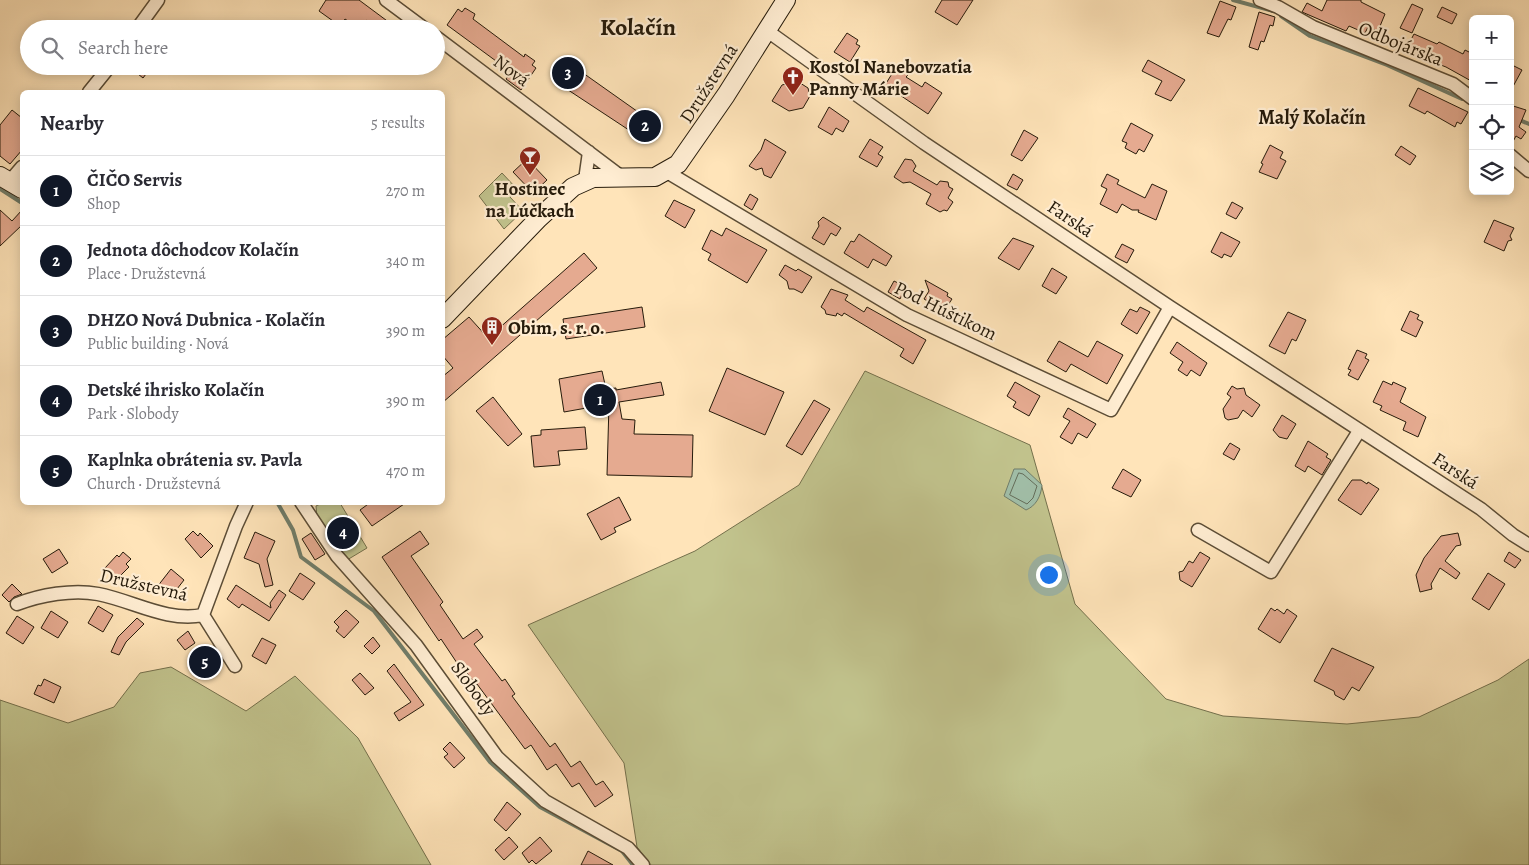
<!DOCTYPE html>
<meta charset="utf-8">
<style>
body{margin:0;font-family:Alegreya,serif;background:#f2f2f3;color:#2b2b33}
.controls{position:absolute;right:15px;top:15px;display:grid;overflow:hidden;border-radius:8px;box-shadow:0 2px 12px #0003}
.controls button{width:45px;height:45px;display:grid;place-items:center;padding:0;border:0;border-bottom:1px solid #e1e1e2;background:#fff;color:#2b2b33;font:25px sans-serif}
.you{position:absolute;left:1048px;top:574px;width:18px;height:18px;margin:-12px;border:4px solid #fff;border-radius:50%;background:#1a73e8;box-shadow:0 0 0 8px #1a73e833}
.badge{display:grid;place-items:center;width:32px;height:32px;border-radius:50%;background:#111827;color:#fff;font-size:16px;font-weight:700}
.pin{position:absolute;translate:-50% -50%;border:2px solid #fff;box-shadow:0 1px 5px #0006}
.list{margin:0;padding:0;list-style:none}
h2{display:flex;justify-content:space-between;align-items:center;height:65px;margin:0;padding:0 20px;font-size:21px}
h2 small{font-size:16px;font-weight:400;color:#7c7c81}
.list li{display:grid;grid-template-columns:32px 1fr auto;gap:15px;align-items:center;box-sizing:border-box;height:70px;padding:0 20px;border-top:1px solid #e1e1e2}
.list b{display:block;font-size:19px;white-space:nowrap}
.list p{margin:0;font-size:16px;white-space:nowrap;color:#7c7c81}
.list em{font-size:16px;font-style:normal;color:#7c7c81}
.icon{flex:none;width:28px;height:28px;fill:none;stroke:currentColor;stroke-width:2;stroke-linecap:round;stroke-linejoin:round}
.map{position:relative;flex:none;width:1529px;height:865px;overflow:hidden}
.search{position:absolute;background:#fff;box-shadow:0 2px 12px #0003;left:20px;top:20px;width:425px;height:55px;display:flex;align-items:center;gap:12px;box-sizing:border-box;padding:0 18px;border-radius:28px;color:#7c7c81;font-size:19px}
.panel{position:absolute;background:#fff;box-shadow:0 2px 12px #0003;left:20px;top:90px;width:425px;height:415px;border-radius:8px}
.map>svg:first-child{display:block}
.green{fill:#c2c48e;stroke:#74704c}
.water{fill:#a1bfa9;stroke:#707d6a}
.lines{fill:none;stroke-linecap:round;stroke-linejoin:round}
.shore{stroke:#646d5a;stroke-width:1}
.stream{stroke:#707d6a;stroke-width:4}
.building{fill:#e5aa90;stroke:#261b0b}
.street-casing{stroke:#5c4d36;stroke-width:15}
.secondary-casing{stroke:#261b0b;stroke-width:20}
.street{stroke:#ffedd2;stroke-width:12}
.secondary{stroke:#ffedd2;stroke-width:18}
.labels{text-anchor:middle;stroke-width:4.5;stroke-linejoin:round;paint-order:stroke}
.street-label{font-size:19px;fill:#261b0b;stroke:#ffedd2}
.poi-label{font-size:19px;font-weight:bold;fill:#261b0b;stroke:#ffedd2;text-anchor:start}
.neighbourhood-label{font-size:20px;font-weight:bold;fill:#261b0b;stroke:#ffedd2}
.district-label{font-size:24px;font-weight:bold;fill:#261b0b;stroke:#ffedd2}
</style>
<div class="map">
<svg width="1529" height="865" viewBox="0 0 1529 865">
<rect width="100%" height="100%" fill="#ffe4b9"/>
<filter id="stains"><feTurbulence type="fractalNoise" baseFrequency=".004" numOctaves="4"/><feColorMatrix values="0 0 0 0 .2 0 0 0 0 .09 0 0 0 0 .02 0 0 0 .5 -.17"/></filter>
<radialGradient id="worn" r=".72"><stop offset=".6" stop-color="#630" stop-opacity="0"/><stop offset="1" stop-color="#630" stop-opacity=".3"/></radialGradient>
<path class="green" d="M502 173 517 189 510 197 523 211 504 229 479 196Z
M865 371 1030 445 1075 604 1166 699 1223 716 1347 724 1419 717 1498 680 1529 659V865H651L637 847 624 763 528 625 695 551 799 485Z
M322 503H340L367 548 347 560 317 518 316 506Z
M171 667 246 711 295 676 358 738 431 865H0V700L68 723 114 707 140 673Z"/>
<path class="water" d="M1014 469H1025L1042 485C1041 496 1036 506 1026 510L1004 496Z"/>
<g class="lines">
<path class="shore" d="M1019 473 1023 474 1037 486 1033 498 1027 504 1010 495Z"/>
<path class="stream" d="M1233 0 1273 11
M1281 16 1310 36 1387 65 1462 99
M1517 119 1529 124
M0 189 22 203
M277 502 293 530 301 557 374 611 490 762 540 807 622 851 633 865"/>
</g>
<path class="building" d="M326 0H359L398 29H377L366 20 360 29 345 19 340 26 319 11Z
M942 0H973L957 25 935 12Z
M1327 0H1361V2L1385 14 1378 31 1368 27 1365 33 1349 26 1346 31 1302 12 1307 3 1322 11Z
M1220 1 1236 7 1231 20 1228 19 1219 37 1207 33Z
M1412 4 1423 9 1412 33 1400 28Z
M1442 7 1457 14 1452 24 1437 17Z
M465 8 475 14 473 19 524 57 525 54 535 61 532 65 536 68 521 90 506 79 511 72 447 25 458 9 462 12Z
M1259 12 1275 17 1273 26 1270 25 1264 42 1261 41 1258 50 1249 47Z
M847 33 858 40 856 44 860 46 850 62 834 52Z
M1414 34 1437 44 1439 42 1463 54 1465 50 1473 54V82L1446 67 1405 51Z
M570 56 583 66 581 69 583 73 641 114 643 111 655 119 641 138 553 80Z
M1148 60 1185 80 1171 101 1155 94 1162 81 1142 71Z
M128 66H152L143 78Z
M1514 66 1522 70 1510 92V72Z
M900 68 909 74 906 77 922 87 925 82 942 93 928 114 885 85 895 69 898 71Z
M797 81 808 88 810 96 803 108 789 111 772 101 782 85Z
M1418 88 1468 112 1461 124 1457 122 1455 127 1427 111 1425 114 1409 106Z
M1510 105 1526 110 1519 127 1526 132 1521 139 1516 136 1510 147Z
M829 107 849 121 843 132 836 128 832 135 818 127Z
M12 110 22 118V150L10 164 0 156V125Z
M1131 123 1153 135 1144 152 1139 149 1136 154 1125 148 1127 143 1122 141Z
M1024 130 1038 138 1022 161 1011 155Z
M765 139 786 152 771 178 764 175 762 168 756 170 749 166 761 150Z
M870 139 883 147 878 154 883 157 877 167 859 157Z
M1270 145 1283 152 1280 158 1286 161 1277 179 1259 172 1263 164 1261 163Z
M1401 146 1416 156 1410 165 1395 155Z
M527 159 547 180 533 193 513 172Z
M905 159 912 160 916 166 913 171 937 185 940 181 948 182 949 187 953 189 948 198 953 202 947 211 944 210 940 212 926 204 931 194 910 182 903 183 894 177Z
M1013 174 1023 180 1017 190 1007 185Z
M1107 174 1119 180 1117 184 1145 198 1152 184 1167 191 1156 220 1138 212 1139 210H1132L1122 204 1117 213 1100 204 1107 189 1101 186Z
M750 194 758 199 752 210 744 205Z
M674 200 695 210 685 228 665 216Z
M1232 202 1243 208 1236 219 1226 214Z
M0 210 12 221 22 210V225L0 246Z
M823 217 841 228 836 236 831 233 824 245 812 238 819 226 818 222Z
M1494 220 1514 228 1510 236 1512 240 1508 241 1504 251 1484 242Z
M726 228 767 250 747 283 708 260 711 254 702 249 711 230 722 236Z
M1221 232 1240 242 1231 257 1224 254 1222 258 1211 252Z
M859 234 892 256 886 266 873 259 868 268 844 253 851 241 854 242Z
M1013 238 1034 246 1019 270 998 258Z
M1122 244 1134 250 1127 263 1115 257Z
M584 253 597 268 442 403V377L453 368 442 355V340L469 317 488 338Z
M785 265 796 271 798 269 812 277 802 293 794 289H789L787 281 779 275Z
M1052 268 1067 277 1056 294 1042 286Z
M925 280 948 293 947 296 952 299 946 308 941 305 940 308 924 299 929 291Z
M894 281 906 287 900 299 888 292Z
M831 289 848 295 845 300 864 312 867 307 926 340 913 364 900 356 904 349 844 313 842 316 837 313 836 316 826 314 825 310 821 307Z
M642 307 645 327 566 339 563 319Z
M1140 307 1150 312 1137 334 1121 324 1130 309 1137 312Z
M1410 311 1419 315 1417 319 1423 322 1416 337 1401 330Z
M1288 312 1306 320 1296 341 1292 339 1285 354 1269 346Z
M1059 341 1088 357 1097 341 1123 355 1107 384 1071 364 1066 372 1047 361Z
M1177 342 1207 363 1200 376 1191 370 1187 376 1178 370 1183 362 1170 353Z
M1357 350 1367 354 1365 358 1369 360 1358 380 1348 375 1351 370 1348 369Z
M727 368 784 392 765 435 709 411Z
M602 371 606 389 616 388V390L661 382 664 395 619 402 622 419 635 420 634 434 693 435 692 477 607 475 609 404 564 412 559 379Z
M1383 381 1392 385 1393 382 1406 388 1400 402 1426 417 1418 437 1403 430 1406 422 1380 410 1382 406 1373 402Z
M1015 382 1040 396 1029 416 1013 407 1016 402 1007 396Z
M1232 386 1237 389 1244 388 1246 395 1260 405 1252 417 1243 410 1238 418 1228 420 1225 418 1223 409 1231 397 1227 394Z
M493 397 522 434 508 446 476 411Z
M814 400 830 409 802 455 786 446Z
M1068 408 1096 424 1087 438 1078 433 1072 444 1060 437 1070 421 1063 417Z
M1282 415 1296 424 1287 439 1279 437 1273 430Z
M585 427 587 449 558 451 560 465 534 467 531 436 541 435V430Z
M1308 441 1328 454 1326 457 1331 460 1322 475 1308 466 1305 472 1295 466Z
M1230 443 1240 449 1234 460 1223 454Z
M1123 469 1141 480 1131 497 1112 488Z
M1352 480H1361L1367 484 1368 482 1379 489 1361 515 1338 500Z
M619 497 631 520 614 528 616 532 601 540 587 514Z
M371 502H407L372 526 360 510Z
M193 531 198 536 200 533 213 546 201 558 185 539Z
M420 531 429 544 411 556 443 602 440 605 463 639 477 629 483 637 474 644 502 681 505 679 515 694 512 696 550 747 555 743 571 767 580 761 596 785 603 781 613 795 595 807 579 783 572 787 556 764 547 770 531 745 525 749 477 684 476 685 459 662 457 663 441 639 439 641 382 557Z
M255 532 275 541 267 559 273 585 265 587 259 564 244 558Z
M311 533 325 554 315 560 302 539Z
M1458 533 1461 545 1456 546 1445 561 1460 573 1456 579 1440 568 1431 584 1432 589 1420 592 1416 575 1424 558 1441 536Z
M59 549 68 563 52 573 43 559Z
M123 552 131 559 126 564 129 567 116 580 105 568 117 555 119 557Z
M1200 552 1210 558 1192 587 1180 580 1179 572 1183 571 1189 561 1193 563Z
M1509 552 1521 560 1515 568 1504 561Z
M171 569 184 580 170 598 157 587Z
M300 573 315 583 303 600 289 591Z
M1488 573 1505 584 1489 610 1472 599Z
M12 584 22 594 14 597 9 602 2 595Z
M236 585 271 608 270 603 279 590 286 595 269 621 242 604 239 608 227 599Z
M98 606 113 615 103 632 88 623Z
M1271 608 1275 611 1277 609 1284 614 1287 609 1297 616 1280 643 1258 629Z
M346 610 359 622 344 638 336 631 339 627 334 622Z
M51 611 68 622 58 638 41 628Z
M17 616 34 627 23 644 6 633Z
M137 618 144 624 126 642 119 655 111 652 118 637Z
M188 631 195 643 185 650 177 640Z
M373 637 380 646 372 654 364 646Z
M262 638 276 645 266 664 252 656Z
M1332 648 1374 667 1359 691 1352 687 1344 700 1335 695 1334 691 1314 681Z
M394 664 424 705 399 721 394 713 411 702 387 671Z
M360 673 374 688 365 695 352 680Z
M44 679 61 687 54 703 34 694 38 685 41 686Z
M450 742 465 758 454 768 444 757 448 754 443 749Z
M507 802 521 814 506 831 494 820Z
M509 837 518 847 504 860 495 850Z
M540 837 552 851 536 864 532 860 529 863 522 853Z
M588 851 613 865H581Z"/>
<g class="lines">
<g class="street-casing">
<path id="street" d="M386 0 425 29
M1260 0 1278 7 1313 27 1453 84 1473 99
M137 29 158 0
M766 30 924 143 1170 307 1481 509 1513 535 1529 545
M436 37 623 178
M89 92 110 66
M1510 155 1529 171
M667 172 907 315 1111 410 1170 307
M585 180 589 152
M10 181 22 167
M301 502 337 556 416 645 497 757 545 801 628 848 643 865
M1198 530 1271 572 1359 431
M17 604C40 595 73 589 98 594 134 601 166 622 203 615
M235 666 203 615 236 526 247 502"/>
</g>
<g class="secondary-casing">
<path id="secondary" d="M0 176 22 189
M442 319 539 218 573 187 593 178 655 177 678 164 726 95 786 0"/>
</g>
<use href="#street" class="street"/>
<use href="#secondary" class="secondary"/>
</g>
<defs>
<g id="church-pin" transform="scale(1.125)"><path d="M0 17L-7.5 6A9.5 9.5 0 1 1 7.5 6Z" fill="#8f2418" stroke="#ffedd2"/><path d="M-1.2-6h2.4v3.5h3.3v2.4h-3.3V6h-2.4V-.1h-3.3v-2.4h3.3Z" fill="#fff"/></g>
<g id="bar-pin" transform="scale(1.125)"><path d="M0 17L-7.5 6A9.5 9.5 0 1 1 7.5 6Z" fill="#8f2418" stroke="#ffedd2"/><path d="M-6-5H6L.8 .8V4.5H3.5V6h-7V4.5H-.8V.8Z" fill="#fff"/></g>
<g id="building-pin" transform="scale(1.125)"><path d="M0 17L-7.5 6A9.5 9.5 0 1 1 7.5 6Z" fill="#8f2418" stroke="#ffedd2"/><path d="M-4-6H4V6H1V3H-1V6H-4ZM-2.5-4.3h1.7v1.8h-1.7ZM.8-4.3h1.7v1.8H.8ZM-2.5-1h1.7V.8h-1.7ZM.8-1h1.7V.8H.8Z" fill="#fff"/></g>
</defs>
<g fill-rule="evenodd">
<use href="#church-pin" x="793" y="77"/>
<use href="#bar-pin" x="530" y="157"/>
<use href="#building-pin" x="492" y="327"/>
</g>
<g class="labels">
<g class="street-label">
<text transform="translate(1401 43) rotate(22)" y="7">Odbojárska</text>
<text transform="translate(512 70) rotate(36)" y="7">Nová</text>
<text transform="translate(708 83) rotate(-57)" y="7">Družstevná</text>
<text transform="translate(1071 218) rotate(34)" y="7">Farská</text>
<text transform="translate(946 310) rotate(26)" y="7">Pod Húštikom</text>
<text transform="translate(1456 470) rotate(33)" y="7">Farská</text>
<text transform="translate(144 584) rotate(13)" y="7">Družstevná</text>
<text transform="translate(474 688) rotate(54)" y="7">Slobody</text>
</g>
<g class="poi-label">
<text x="809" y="73">Kostol Nanebovzatia<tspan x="809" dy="22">Panny Márie</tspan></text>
<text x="530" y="195" text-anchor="middle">Hostinec<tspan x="530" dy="22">na Lúčkach</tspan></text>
<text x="508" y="334">Obim, s. r. o.</text>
</g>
<g class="neighbourhood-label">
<text x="1312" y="124">Malý Kolačín</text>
</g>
<g class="district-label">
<text x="638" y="35">Kolačín</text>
</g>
</g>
<rect width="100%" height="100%" filter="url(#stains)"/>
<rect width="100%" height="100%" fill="url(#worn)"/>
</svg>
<div class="controls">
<button>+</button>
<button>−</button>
<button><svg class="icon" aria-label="locate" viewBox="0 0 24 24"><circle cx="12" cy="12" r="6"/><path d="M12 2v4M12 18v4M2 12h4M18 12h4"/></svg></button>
<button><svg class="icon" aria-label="layers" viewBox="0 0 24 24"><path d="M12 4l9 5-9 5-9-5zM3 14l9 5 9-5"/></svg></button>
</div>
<div class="you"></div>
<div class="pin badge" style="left:600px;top:400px">1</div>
<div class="pin badge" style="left:645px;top:126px">2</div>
<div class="pin badge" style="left:568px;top:73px">3</div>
<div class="pin badge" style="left:343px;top:533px">4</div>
<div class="pin badge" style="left:205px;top:662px">5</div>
<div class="search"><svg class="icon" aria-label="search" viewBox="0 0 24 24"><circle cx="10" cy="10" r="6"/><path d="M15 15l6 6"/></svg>Search here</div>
<section class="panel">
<h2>Nearby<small>5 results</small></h2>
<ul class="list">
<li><span class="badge">1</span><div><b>ČIČO Servis</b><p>Shop</p></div><em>270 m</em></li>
<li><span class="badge">2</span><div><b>Jednota dôchodcov Kolačín</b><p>Place · Družstevná</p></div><em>340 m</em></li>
<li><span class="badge">3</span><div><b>DHZO Nová Dubnica - Kolačín</b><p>Public building · Nová</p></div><em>390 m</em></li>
<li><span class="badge">4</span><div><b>Detské ihrisko Kolačín</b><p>Park · Slobody</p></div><em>390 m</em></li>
<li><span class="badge">5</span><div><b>Kaplnka obrátenia sv. Pavla</b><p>Church · Družstevná</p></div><em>470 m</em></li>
</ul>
</section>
</div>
